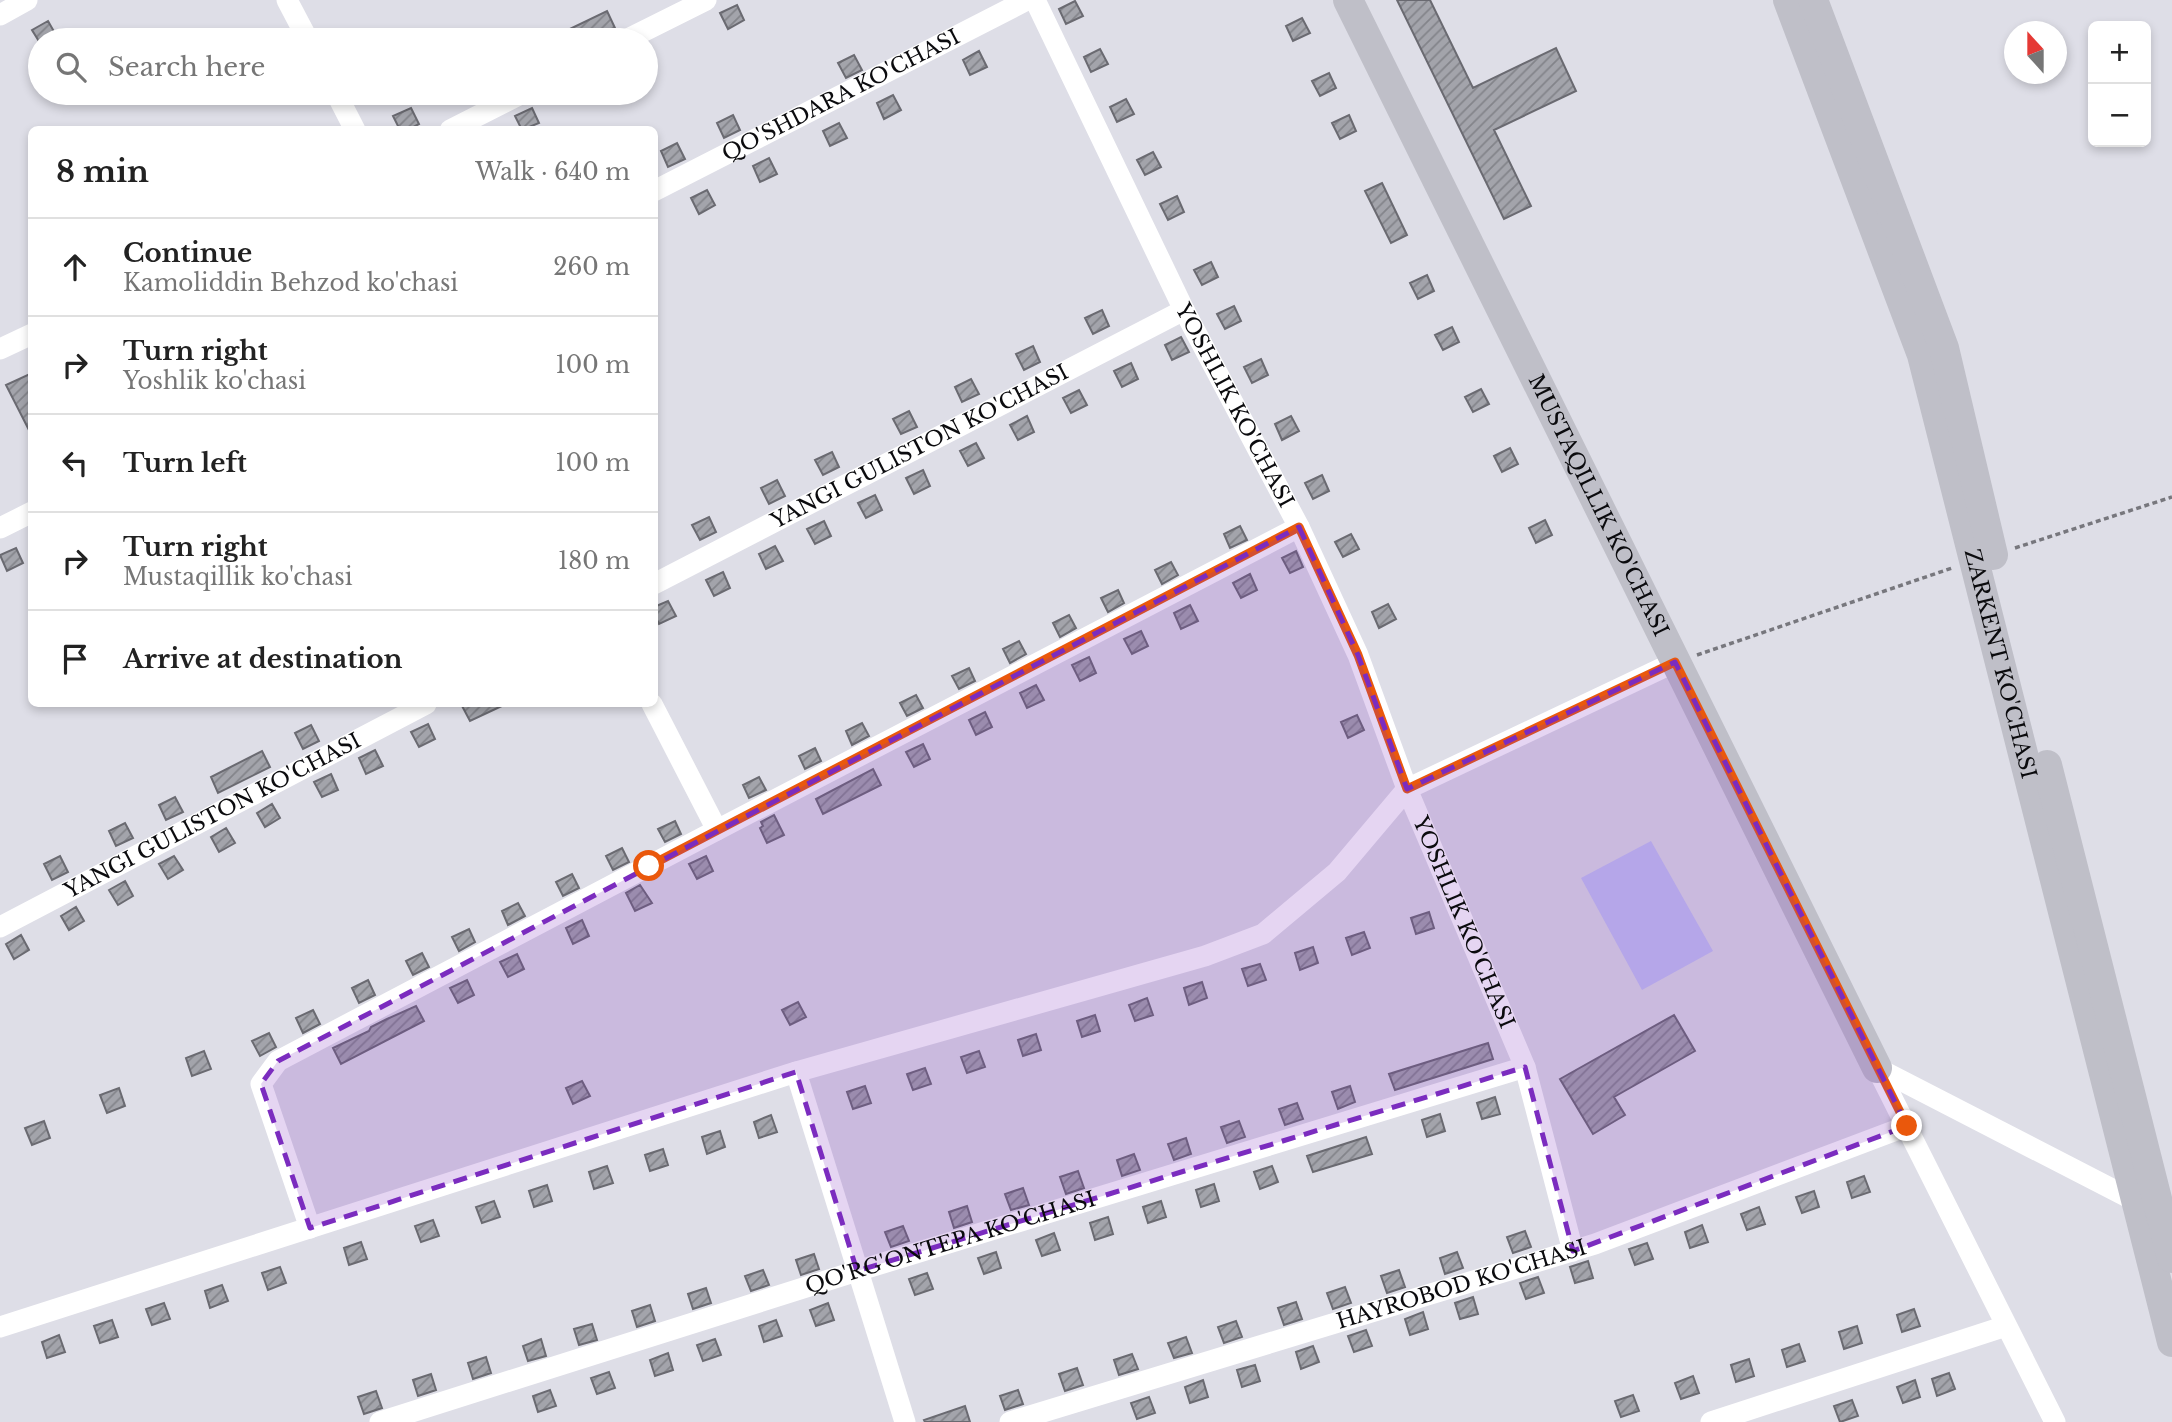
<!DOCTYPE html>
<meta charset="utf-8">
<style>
body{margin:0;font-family:"Libre Baskerville",serif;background:#f6f6f6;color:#222}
.controls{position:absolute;right:21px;top:21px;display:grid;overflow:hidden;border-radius:10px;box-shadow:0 4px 10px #0003}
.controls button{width:63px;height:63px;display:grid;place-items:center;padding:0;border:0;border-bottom:2px solid #e0e0e0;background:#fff;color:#222;font:35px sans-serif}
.compass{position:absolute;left:2004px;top:21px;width:63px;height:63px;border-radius:50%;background:#fff;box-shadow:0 4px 10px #0003;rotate:339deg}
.stop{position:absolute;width:21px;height:21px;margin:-16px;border:5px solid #ea580c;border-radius:50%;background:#fff}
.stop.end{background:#ea580c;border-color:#fff;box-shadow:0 2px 7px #0008}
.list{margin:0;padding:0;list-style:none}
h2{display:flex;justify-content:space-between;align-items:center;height:91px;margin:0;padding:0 28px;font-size:30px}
h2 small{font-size:23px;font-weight:400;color:#767676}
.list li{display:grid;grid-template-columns:46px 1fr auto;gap:21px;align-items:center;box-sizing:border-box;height:98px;padding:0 28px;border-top:2px solid #e0e0e0}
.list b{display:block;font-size:26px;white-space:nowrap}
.list p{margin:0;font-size:23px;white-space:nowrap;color:#767676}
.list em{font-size:23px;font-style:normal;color:#767676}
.icon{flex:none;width:38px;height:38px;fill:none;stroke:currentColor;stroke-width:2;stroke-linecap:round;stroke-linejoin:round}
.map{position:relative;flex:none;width:2172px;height:1422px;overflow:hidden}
.search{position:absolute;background:#fff;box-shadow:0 4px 10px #0003;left:28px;top:28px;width:630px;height:77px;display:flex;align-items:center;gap:18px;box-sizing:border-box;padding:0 24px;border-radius:38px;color:#767676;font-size:26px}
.panel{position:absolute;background:#fff;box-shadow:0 4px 10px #0003;left:28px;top:126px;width:630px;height:581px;border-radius:10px}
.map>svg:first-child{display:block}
.garden{fill:#c3c5f4}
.building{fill:url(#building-hatch);stroke:#6a6a71;stroke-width:2}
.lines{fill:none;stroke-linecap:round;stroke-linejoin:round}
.path{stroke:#77777d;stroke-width:3.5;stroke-dasharray:5 3.5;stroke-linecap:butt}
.minor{stroke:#fff;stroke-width:21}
.secondary{stroke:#bfbfc8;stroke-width:30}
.route{stroke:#ea580c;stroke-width:9}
.marked{fill:#7b2cbf;fill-opacity:0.2;stroke:#7b2cbf;stroke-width:5;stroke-dasharray:14 9;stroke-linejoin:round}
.labels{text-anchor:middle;stroke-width:5;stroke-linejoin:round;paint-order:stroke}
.street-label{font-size:21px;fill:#0b0b0e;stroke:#dedee7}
</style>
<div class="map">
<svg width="2172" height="1422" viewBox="0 0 2172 1422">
<defs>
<pattern id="building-hatch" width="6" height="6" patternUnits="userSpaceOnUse" patternTransform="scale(1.75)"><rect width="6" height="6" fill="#a3a4ab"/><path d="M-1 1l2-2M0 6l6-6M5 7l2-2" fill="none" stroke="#83848a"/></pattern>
</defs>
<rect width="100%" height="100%" fill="#dedee7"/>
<path class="garden" d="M1651 841 1713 951 1642 990 1581 878Z"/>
<path class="building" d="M1397 0H1430L1473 88 1556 48 1576 91 1494 130 1531 206 1504 219Z
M1075 1 1083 16 1066 24 1059 9Z
M737 5 744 20 728 29 720 13Z
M607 11 615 28 588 40H547Z
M1302 18 1310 33 1293 41 1286 26Z
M48 21 56 35 47 40H40V43L32 30Z
M1100 49 1108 64 1091 72 1084 57Z
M979 51 987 67 970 75 963 60Z
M854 55 862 70 846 78 838 63Z
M1329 73 1336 88 1320 96 1312 81Z
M893 95 901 110 884 119 877 103Z
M1126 99 1134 114 1117 122 1110 107Z
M411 108 419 124 408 130H400L393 116Z
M532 108 539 123 522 130 515 116Z
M733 115 740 130 724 138 717 123Z
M1349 115 1356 131 1340 139 1332 123Z
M839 123 847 138 830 146 823 131Z
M677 143 685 159 668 167 661 151Z
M1153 152 1161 167 1145 175 1137 160Z
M769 158 777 174 760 182 753 166Z
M1382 183 1407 235 1391 243 1365 191Z
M707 190 715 205 699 214 691 198Z
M1177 196 1184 212 1168 220 1160 204Z
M1211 262 1218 277 1202 285 1194 270Z
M1427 275 1434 291 1418 299 1410 283Z
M1234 306 1241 321 1225 329 1217 314Z
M1102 310 1109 326 1093 334 1085 318Z
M1452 327 1459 342 1443 350 1435 335Z
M1181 337 1189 352 1172 360 1165 345Z
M1033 346 1040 362 1024 370 1016 354Z
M1261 359 1268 375 1252 383 1244 367Z
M1131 363 1138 379 1122 387 1114 371Z
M32 373V436L6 385Z
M971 379 979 394 962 402 955 387Z
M1481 389 1489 404 1473 412 1465 397Z
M1079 390 1087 405 1071 413 1063 398Z
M909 411 917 427 901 434 893 419Z
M1027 416 1034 432 1018 440 1010 425Z
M1291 416 1299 431 1282 440 1275 424Z
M976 443 984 458 968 466 960 451Z
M1510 448 1518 464 1502 472 1494 456Z
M832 452 839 467 823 475 815 460Z
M923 470 930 486 914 494 906 478Z
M1322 475 1329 491 1313 499 1305 483Z
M777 480 785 496 769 504 761 488Z
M875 495 882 510 866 518 858 503Z
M709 517 716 532 700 540 692 525Z
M1545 520 1552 535 1536 543 1529 528Z
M824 521 831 536 815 544 807 529Z
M1240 526 1247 540 1230 548 1224 534Z
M1351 534 1359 549 1343 557 1335 542Z
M775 546 783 561 766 569 759 554Z
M16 548 23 563 7 571 0 555Z
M1296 551 1303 567 1290 573 1282 558Z
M1171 562 1178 575 1162 584 1155 570Z
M723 572 730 588 714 596 706 580Z
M1250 574 1257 590 1241 598 1233 583Z
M1118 590 1124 603 1108 612 1101 598Z
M668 601 676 616 659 624 654 614V607Z
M1388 604 1396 619 1379 628 1372 612Z
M1190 605 1198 621 1181 629 1174 613Z
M1069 615 1076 628 1060 637 1053 623Z
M1141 631 1148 646 1132 654 1124 639Z
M1019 641 1026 654 1010 663 1003 649Z
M1089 657 1096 673 1080 681 1072 665Z
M969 668 975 681 959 689 952 676Z
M1036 685 1044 700 1027 708 1020 693Z
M916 695 923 708 907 716 900 703Z
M461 704H506L470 721Z
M985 712 992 727 976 735 969 720Z
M1357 715 1364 730 1348 738 1341 722Z
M862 723 869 736 852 745 846 731Z
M428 724 435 739 419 747 411 732Z
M311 725 319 741 303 749 295 733Z
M923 744 930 759 914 767 906 752Z
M815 748 821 761 805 769 799 756Z
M375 750 383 766 366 774 359 758Z
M262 751 270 767 218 793 211 777Z
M873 769 881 785 823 814 816 799Z
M331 774 338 790 322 797 314 782Z
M759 777 766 790 749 798 743 785Z
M175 797 183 812 166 820 159 805Z
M272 804 280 818 265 827 257 813Z
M774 815 784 835 767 843 760 828 763 826 761 822Z
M675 821 681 834 665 842 658 829Z
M125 823 133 838 116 846 109 831Z
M226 828 235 843 219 852 211 837Z
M622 848 629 862 613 870 606 856Z
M60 856 68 872 52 880 44 864Z
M174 856 183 870 168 879 159 864Z
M706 856 713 871 697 879 689 864Z
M572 874 579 888 563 896 556 882Z
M125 881 133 896 118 905 109 890Z
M640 885 652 903 635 911 626 893Z
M518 903 525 916 508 925 502 911Z
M76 907 84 921 69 930 61 916Z
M1429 912 1434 928 1416 934 1411 918Z
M582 920 589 936 573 944 566 928Z
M469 929 475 942 459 951 452 937Z
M1364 932 1370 948 1352 955 1346 938Z
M21 935 29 950 14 959 6 944Z
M1313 947 1318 963 1300 970 1295 953Z
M422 953 429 967 413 975 406 961Z
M517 954 524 969 508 977 500 962Z
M1260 964 1266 980 1248 986 1242 969Z
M368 980 375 995 359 1003 352 988Z
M467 980 474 995 458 1003 450 988Z
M1202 982 1207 998 1189 1005 1184 988Z
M1147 998 1153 1015 1135 1021 1129 1005Z
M798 1002 806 1017 790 1025 782 1010Z
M416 1006 424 1021 341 1064 333 1048 369 1031 371 1027 387 1019Z
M313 1010 320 1024 303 1033 296 1018Z
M1095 1015 1100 1031 1082 1037 1077 1021Z
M1674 1015 1695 1051 1614 1097 1625 1115 1593 1134 1560 1079Z
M269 1033 276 1047 260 1056 252 1041Z
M1036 1034 1041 1050 1023 1056 1018 1040Z
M1488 1043 1493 1059 1395 1090 1389 1074Z
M204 1051 211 1069 192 1076 186 1058Z
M979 1051 985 1067 967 1073 961 1057Z
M925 1068 931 1084 913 1090 907 1074Z
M582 1081 590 1096 573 1104 566 1088Z
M865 1086 871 1103 853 1109 847 1092Z
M1350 1086 1355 1102 1338 1109 1332 1092Z
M119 1088 125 1106 107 1113 100 1095Z
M1495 1097 1500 1114 1482 1119 1477 1103Z
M1297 1103 1303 1119 1285 1125 1279 1109Z
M1440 1114 1445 1131 1427 1137 1422 1120Z
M771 1115 777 1132 759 1138 754 1122Z
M44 1121 50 1138 32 1145 25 1128Z
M1239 1121 1245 1137 1227 1143 1221 1127Z
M720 1131 725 1147 707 1154 702 1137Z
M1366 1137 1372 1154 1313 1172 1307 1156Z
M1186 1138 1191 1154 1174 1160 1168 1144Z
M663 1149 668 1165 650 1171 645 1155Z
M1134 1154 1140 1170 1122 1176 1117 1160Z
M607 1166 613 1183 594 1189 589 1172Z
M1272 1166 1278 1182 1260 1189 1254 1172Z
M1078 1171 1084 1188 1066 1194 1060 1177Z
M1864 1176 1870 1192 1852 1198 1847 1182Z
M1214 1184 1219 1201 1201 1207 1196 1190Z
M547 1185 552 1201 534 1207 529 1191Z
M1023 1188 1029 1205 1011 1210 1005 1194Z
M1814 1191 1819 1207 1802 1213 1796 1197Z
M494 1201 500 1217 482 1223 476 1207Z
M1161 1201 1166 1217 1148 1223 1143 1207Z
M967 1206 972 1222 954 1228 949 1212Z
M1759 1207 1765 1224 1747 1230 1741 1214Z
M1108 1217 1113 1234 1095 1240 1090 1223Z
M433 1220 439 1236 421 1242 415 1226Z
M1702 1225 1708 1242 1690 1248 1685 1232Z
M903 1226 909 1241 891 1247 885 1232Z
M1525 1231 1531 1247 1513 1253 1507 1237Z
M1054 1233 1060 1250 1042 1256 1036 1240Z
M361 1242 367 1259 349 1265 344 1248Z
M1647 1243 1653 1259 1635 1265 1629 1249Z
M996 1252 1001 1268 984 1274 978 1258Z
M1457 1252 1463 1268 1445 1274 1440 1258Z
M814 1254 819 1269 801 1275 796 1260Z
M1588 1261 1593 1278 1575 1283 1570 1267Z
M280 1267 286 1283 268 1290 262 1273Z
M763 1270 769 1285 751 1291 745 1276Z
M1399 1270 1405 1287 1387 1293 1381 1276Z
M927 1273 933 1289 915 1295 909 1279Z
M1538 1277 1544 1293 1526 1299 1520 1283Z
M222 1285 228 1301 210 1308 205 1291Z
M1345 1287 1351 1303 1333 1309 1327 1293Z
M706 1288 711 1303 693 1309 688 1294Z
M1473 1297 1478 1314 1460 1319 1455 1303Z
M1296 1302 1302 1319 1284 1325 1278 1308Z
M164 1303 170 1319 152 1325 146 1309Z
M828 1303 834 1320 816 1326 810 1310Z
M650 1305 655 1321 637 1327 632 1311Z
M1914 1309 1920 1326 1902 1332 1897 1315Z
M1423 1312 1428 1329 1410 1335 1405 1319Z
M112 1320 118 1337 100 1343 94 1326Z
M776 1320 782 1336 764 1342 759 1326Z
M1236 1321 1242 1337 1224 1343 1218 1327Z
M592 1324 597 1340 579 1345 574 1329Z
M1857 1326 1862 1343 1844 1349 1839 1332Z
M1366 1330 1372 1346 1354 1352 1348 1336Z
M59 1335 65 1352 47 1358 42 1342Z
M1186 1337 1192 1353 1174 1358 1168 1343Z
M541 1339 546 1356 528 1361 523 1346Z
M715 1339 721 1355 703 1361 697 1345Z
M1799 1344 1805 1361 1787 1367 1782 1350Z
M1313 1346 1319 1362 1301 1369 1296 1352Z
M668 1353 673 1370 655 1376 650 1360Z
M1132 1354 1138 1369 1119 1375 1114 1360Z
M486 1357 491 1373 473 1379 468 1363Z
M1749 1359 1754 1376 1736 1382 1731 1365Z
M1255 1365 1260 1381 1242 1387 1237 1370Z
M1077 1368 1083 1385 1065 1391 1059 1374Z
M609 1372 615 1388 597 1394 591 1378Z
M1949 1373 1955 1389 1937 1396 1932 1379Z
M431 1374 436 1390 418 1396 413 1380Z
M1693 1376 1699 1393 1681 1399 1675 1383Z
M1203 1380 1208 1397 1190 1403 1185 1387Z
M1915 1380 1920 1397 1903 1403 1897 1387Z
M550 1390 556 1406 538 1412 533 1396Z
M1018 1390 1023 1404 1005 1410 1000 1396Z
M376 1391 382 1408 364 1414 358 1397Z
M1633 1395 1639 1411 1621 1417 1615 1401Z
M1149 1397 1155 1413 1137 1419 1131 1403Z
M1852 1400 1858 1416 1840 1422 1834 1406Z
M965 1406 970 1422H925L924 1420Z"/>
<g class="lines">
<path class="path" d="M2015 548 2172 497
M1697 655 1952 568"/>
<g class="minor">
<path d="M287 0 308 40"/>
<path id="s1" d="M1035 0 1184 310 1299 527 1358 655 1407 789 1525 1067 1573 1251"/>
<path d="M0 15 27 0"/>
<path d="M626 40 706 0"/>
<path d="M336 93 355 130"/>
<path d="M450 130 523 93"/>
<path id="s2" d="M654 191 1027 0"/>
<path d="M0 349 32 334"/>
<path d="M0 528 32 512"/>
<path id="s3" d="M654 584 1184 310"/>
<path d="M652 704 717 830"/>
<path id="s4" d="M0 927 426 704"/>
<path d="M1877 1068 2055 1422"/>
<path d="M1877 1068 2145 1206"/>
<path d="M796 1072 905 1422"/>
<path d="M310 1228 261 1084 278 1061 717 830 1299 527"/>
<path d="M0 1327 796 1072 1205 956 1263 934 1337 872 1407 789 1675 662"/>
<path id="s5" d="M380 1422 857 1271 1525 1067"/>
<path id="s6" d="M1010 1422 1595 1244 1907 1126"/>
<path d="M1711 1422 2006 1326"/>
</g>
<g class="secondary">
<path id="s7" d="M1348 0 1877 1068"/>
<path id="s8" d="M1788 0 1922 355 2172 1342"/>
<path d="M1813 0 1944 348 1993 555"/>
<path d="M2047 765 2172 1258"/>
</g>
</g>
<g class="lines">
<path class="route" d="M649 866 1299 527 1358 655 1407 789 1675 662 1907 1126"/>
</g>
<path class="marked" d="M1299 527 1358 655 1407 789 1675 662 1907 1126 1573 1251 1525 1067 857 1271 796 1072 310 1228 261 1084 278 1061Z"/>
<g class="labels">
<g class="street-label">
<text dy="7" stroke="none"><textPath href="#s2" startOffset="210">QO'SHDARA KO'CHASI</textPath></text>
<text dy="7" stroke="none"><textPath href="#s1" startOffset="452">YOSHLIK KO'CHASI</textPath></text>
<text dy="7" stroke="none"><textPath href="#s3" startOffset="299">YANGI GULISTON KO'CHASI</textPath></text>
<text dy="7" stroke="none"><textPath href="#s7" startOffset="564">MUSTAQILLIK KO'CHASI</textPath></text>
<text dy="7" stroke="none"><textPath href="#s8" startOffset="698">ZARKENT KO'CHASI</textPath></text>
<text dy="7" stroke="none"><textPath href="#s4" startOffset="240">YANGI GULISTON KO'CHASI</textPath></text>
<text dy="7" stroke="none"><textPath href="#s1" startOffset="1018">YOSHLIK KO'CHASI</textPath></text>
<text dy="7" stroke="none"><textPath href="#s5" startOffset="598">QO'RG'ONTEPA KO'CHASI</textPath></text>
<text dy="7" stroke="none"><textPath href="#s6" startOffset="472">HAYROBOD KO'CHASI</textPath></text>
</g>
</g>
</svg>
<div class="controls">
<button>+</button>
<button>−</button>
</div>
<svg class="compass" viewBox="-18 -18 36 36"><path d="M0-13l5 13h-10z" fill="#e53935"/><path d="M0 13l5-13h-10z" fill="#767676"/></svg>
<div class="stop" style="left:649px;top:866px"></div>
<div class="stop end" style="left:1907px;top:1126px"></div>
<div class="search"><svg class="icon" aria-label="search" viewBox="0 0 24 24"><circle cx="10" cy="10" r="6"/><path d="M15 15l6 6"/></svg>Search here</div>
<section class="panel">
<h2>8 min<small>Walk · 640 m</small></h2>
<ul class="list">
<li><svg class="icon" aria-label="ahead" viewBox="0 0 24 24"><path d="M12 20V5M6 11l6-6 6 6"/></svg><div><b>Continue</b><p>Kamoliddin Behzod ko'chasi</p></div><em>260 m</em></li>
<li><svg class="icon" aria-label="right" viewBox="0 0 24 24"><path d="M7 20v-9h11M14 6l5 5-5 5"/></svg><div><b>Turn right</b><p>Yoshlik ko'chasi</p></div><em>100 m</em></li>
<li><svg class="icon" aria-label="left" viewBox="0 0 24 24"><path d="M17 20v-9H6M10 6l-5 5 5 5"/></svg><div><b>Turn left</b></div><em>100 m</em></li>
<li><svg class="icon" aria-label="right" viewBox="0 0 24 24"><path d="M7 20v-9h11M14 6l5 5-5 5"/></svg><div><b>Turn right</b><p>Mustaqillik ko'chasi</p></div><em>180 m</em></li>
<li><svg class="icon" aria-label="arrive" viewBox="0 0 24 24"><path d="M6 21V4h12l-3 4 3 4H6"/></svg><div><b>Arrive at destination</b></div></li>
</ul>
</section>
</div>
